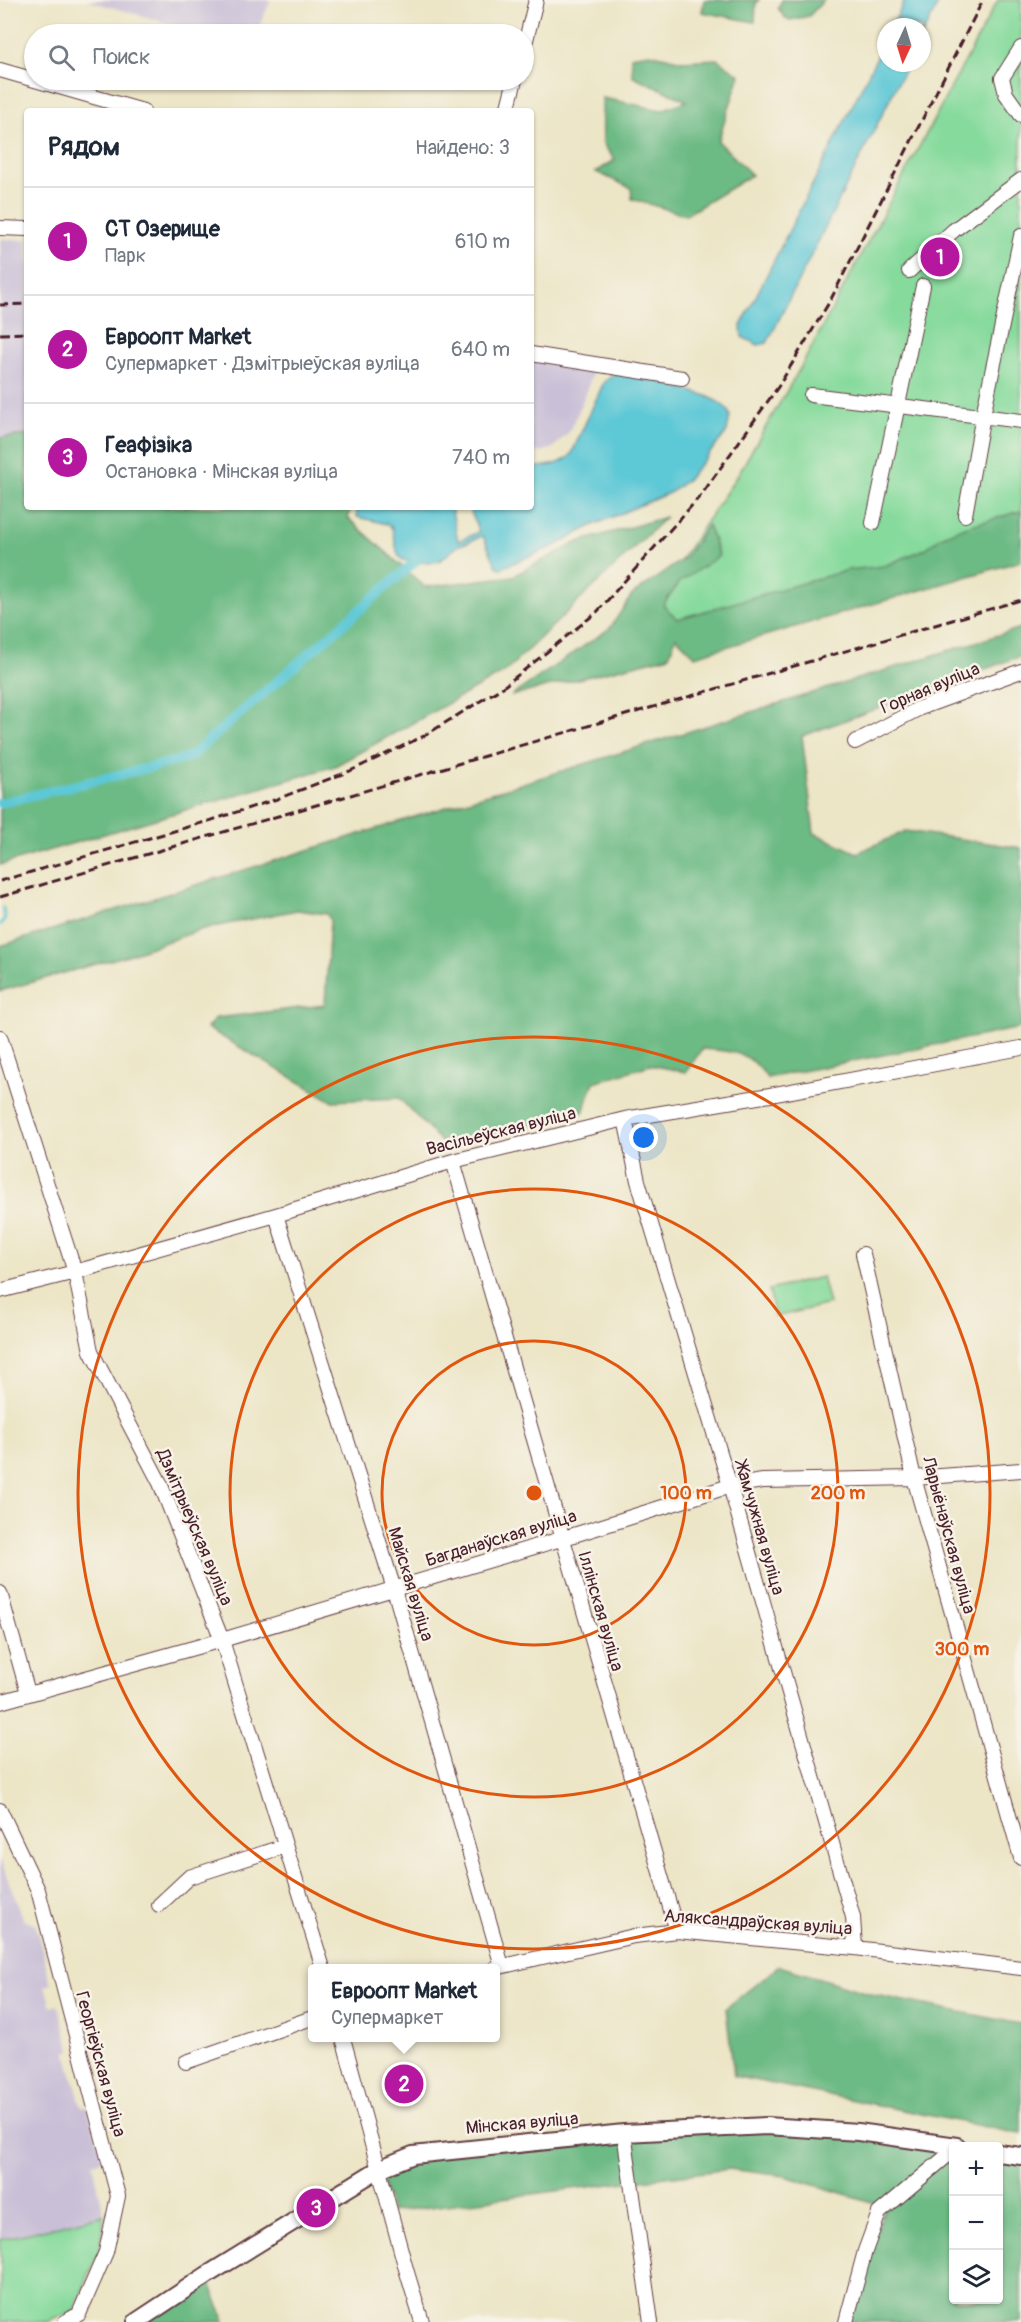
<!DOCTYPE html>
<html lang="ru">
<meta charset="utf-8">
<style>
body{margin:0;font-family:Pangolin,sans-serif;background:#f2f2f3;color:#1f2937}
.controls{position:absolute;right:18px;bottom:18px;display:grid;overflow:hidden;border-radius:6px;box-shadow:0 2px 4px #0004}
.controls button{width:54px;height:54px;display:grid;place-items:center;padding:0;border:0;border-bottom:2px solid #e0e1e3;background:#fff;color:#1f2937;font:30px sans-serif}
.compass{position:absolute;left:877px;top:18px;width:54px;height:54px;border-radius:50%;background:#fff;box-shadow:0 2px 4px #0004;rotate:184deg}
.you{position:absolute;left:644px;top:1138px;width:21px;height:21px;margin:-15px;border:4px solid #fff;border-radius:50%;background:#1a73e8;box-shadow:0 0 0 9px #1a73e833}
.badge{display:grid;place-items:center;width:39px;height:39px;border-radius:50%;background:#b5179e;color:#fff;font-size:20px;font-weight:700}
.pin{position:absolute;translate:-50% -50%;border:3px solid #fff;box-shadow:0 2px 6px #0006}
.popup{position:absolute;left:308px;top:1964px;width:192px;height:78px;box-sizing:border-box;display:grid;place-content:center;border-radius:6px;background:#fff;filter:drop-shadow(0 2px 4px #0005);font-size:20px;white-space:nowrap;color:#747a83}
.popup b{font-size:22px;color:#1f2937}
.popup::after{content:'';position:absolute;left:50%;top:100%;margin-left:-12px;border:12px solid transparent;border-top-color:#fff}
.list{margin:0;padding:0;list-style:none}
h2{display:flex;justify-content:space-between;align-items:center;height:78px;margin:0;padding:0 24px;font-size:26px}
h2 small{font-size:20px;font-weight:400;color:#747a83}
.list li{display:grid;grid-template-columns:39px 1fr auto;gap:18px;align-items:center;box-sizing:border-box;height:108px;padding:0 24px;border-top:2px solid #e0e1e3}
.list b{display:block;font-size:22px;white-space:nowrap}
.list p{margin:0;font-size:20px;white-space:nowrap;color:#747a83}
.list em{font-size:20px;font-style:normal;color:#747a83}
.icon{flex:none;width:33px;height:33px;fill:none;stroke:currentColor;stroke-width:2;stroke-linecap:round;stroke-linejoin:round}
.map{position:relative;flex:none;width:1021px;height:2322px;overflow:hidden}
.search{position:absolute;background:#fff;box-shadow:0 2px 4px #0004;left:24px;top:24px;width:510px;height:66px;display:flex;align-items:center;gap:15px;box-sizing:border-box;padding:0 21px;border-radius:33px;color:#747a83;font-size:22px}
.panel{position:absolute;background:#fff;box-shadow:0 2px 4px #0004;left:24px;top:108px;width:510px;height:402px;border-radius:6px}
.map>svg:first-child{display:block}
.industrial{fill:#c9bfd7}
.green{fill:#86da9c;stroke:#687c64;stroke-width:1.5}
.forest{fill:#6cba84;stroke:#5b6c58;stroke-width:1.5}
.water{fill:#5dc8d6;stroke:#547480;stroke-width:1.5}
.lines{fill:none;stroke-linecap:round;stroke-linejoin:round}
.stream{stroke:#5dc8d6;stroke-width:3}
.canal{stroke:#5dc8d6;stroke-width:10}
.minor-casing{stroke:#623d42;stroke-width:16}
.major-casing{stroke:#623d42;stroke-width:20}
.minor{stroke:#fff;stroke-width:14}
.major{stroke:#fff;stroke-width:16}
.rail{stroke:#4a1f2b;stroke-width:3;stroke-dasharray:9 4.5;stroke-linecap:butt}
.ring{fill:none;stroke:#e0560e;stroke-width:3}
.labels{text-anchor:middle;stroke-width:5;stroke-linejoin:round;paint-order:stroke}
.street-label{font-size:18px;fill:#4a1f2b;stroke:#f7f3e8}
.centre{fill:#e0560e;stroke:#f7f3e8;stroke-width:3}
.ring-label{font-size:18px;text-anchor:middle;font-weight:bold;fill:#e0560e;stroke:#f7f3e8;stroke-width:5;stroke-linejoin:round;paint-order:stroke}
</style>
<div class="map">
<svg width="1021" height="2322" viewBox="0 0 1021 2322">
<rect width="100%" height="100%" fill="#f7f3e8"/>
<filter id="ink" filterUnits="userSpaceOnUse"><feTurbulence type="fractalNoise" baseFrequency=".0167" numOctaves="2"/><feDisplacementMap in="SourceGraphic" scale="12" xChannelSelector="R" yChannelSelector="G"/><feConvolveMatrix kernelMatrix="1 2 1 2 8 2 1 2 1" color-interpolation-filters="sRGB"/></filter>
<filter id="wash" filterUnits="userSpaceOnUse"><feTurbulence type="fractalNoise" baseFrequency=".008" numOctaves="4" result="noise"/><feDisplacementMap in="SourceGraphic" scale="24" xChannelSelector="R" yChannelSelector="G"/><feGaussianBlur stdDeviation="1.35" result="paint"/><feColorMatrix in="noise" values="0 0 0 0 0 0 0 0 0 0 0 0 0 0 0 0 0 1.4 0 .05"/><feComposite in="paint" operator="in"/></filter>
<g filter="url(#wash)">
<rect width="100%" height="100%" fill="#ece5c6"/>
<path class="industrial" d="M86 0H271L257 31 250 27 247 34H206Z
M0 239 27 240V435L0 438Z
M531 359 593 372 578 413 568 433 553 448 540 452H531Z
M0 1859 24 1921 35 1923 51 1984 45 1986 51 2007 58 2005 71 2051 66 2053 82 2108 87 2107 103 2160 93 2163 104 2215 0 2239Z"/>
<path class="green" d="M998 0H1021V533L668 627 650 606 737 476 802 365Z
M822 1277 829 1304 775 1317 769 1290Z
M104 2215 99 2251 74 2310 49 2322H0V2240Z"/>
<path class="forest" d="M704 0H759L756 3 755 22 702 12Z
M782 0H824L809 16 790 20 784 17 778 8Z
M650 53 682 61 717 59 740 75 718 141 752 175 686 215 632 199 631 188 596 172 615 160 603 144 602 98 661 110 687 101 633 76 631 56Z
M27 435V507H351L348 518 425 587 513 576 578 542 666 517 505 672 335 766 0 865V438Z
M1021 511V561L695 656 676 637 669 656 511 696 610 628 632 595 686 557 708 525 719 556 680 582 663 605 677 619 848 570 884 566 925 549 941 537 965 527Z
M1021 628V656L802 736 814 833 857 853 906 831 1021 848V1028L767 1078C750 1051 732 1051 702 1049L686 1072 650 1065 594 1082 583 1112 446 1147 399 1098 332 1101 207 1028 216 1018 325 1005 330 920 327 914 297 910 203 929 128 955 0 991V946Z
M779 1966 875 1995 1021 2024V2134L734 2076 726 2008Z
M730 2127 954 2146V2300H998L999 2153 1021 2156V2322H846L885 2206 785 2176 729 2169 391 2212 379 2169 399 2159Z
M207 2275 225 2322H136Z"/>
<path class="water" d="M905 0H940L922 36V27H892Z
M886 39V63H908L767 343 758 345 742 337 741 326Z
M616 373 657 381 707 396 720 403 727 409 730 415 727 432 689 478 671 492 589 527 559 544 501 568 497 567 483 536 458 546 439 561 429 563 403 560 398 555 392 528 387 524 357 517 356 507H451L458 541 479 532 469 507H531V468C547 466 559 466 571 455L604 382Z"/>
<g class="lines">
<path class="stream" d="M0 925 5 918 3 908"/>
<path class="canal" d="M0 803 177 761 191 756 417 560"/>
</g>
</g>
<g filter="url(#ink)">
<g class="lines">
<g class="minor-casing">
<path id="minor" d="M524 48 536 0
M1021 48 1002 78 1006 94 1021 115
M0 70 143 111
M507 111 515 80
M0 228 27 229
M909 271 954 230 1021 180
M531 354 682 378
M811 395 1021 421
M965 515 983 415 1021 236
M873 523 923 286
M855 742 920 708 1021 671
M0 1037 75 1272 91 1351 160 1483 222 1640 323 1968
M625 1119 638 1181 730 1486 853 1917 855 1948
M453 1161 677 1931
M276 1215 394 1589 502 1966
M863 1254 914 1478 1021 1858
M0 1291 75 1272 276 1215 453 1161 625 1119 770 1095 1021 1048
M0 1593 28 1693
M0 1702 222 1640 561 1539 730 1486 763 1481 914 1478 1021 1470
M0 1810 38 1890 118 2196 106 2252 79 2314 65 2322
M159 1905 189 1877 285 1846
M495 1968 634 1936 677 1931 855 1948 1021 1968
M343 2038 406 2269 422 2322
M186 2062 312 2018
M624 2133 651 2322
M846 2322 865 2251 879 2213 954 2150"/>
</g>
<g class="major-casing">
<path id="major" d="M998 2153 1021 2156
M136 2322 207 2275 379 2169 413 2155 624 2133 767 2126 858 2132 957 2146"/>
</g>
<use href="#minor" class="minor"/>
<use href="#major" class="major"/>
<path class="rail" d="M0 305 27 304
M0 334 27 333
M0 881 212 820 277 799 350 771 424 736 503 687 597 612 702 494 778 387 830 301 983 0
M0 897 1021 600"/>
</g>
</g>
<g class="ring">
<circle cx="534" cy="1493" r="152"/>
<circle cx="534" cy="1493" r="304"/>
<circle cx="534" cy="1493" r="456"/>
</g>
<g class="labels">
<g class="street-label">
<text transform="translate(930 688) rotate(-23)" y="6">Горная вуліца</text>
<text transform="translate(501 1131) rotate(-14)" y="6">Васільеўская вуліца</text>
<text transform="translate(195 1527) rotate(67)" y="6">Дзмітрыеўская вуліца</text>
<text transform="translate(760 1528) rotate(74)" y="6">Жамчужная вуліца</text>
<text transform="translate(949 1535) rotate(75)" y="6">Ларыёнаўская вуліца</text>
<text transform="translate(501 1538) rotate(-17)" y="6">Багданаўская вуліца</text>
<text transform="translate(411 1584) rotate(73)" y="6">Майская вуліца</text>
<text transform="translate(601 1611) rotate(74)" y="6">Іллінская вуліца</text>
<text transform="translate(758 1922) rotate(4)" y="6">Аляксандраўская вуліца</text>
<text transform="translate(101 2064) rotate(75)" y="6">Георгіеўская вуліца</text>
<text transform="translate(522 2123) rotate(-5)" y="6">Мінская вуліца</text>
</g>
</g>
<circle cx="534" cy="1493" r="9" class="centre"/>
<g class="ring-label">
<text x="686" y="1499">100 m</text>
<text x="838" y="1499">200 m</text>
<text x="962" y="1655">300 m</text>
</g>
</svg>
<div class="controls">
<button>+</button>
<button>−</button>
<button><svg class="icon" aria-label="layers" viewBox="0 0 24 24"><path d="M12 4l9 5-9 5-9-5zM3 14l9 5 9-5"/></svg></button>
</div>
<svg class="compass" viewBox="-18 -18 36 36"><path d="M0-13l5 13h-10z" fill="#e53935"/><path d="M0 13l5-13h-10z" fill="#747a83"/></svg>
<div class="you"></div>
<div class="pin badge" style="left:940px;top:257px">1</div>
<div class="pin badge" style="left:404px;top:2084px">2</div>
<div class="popup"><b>Евроопт Market</b>Супермаркет</div>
<div class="pin badge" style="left:316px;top:2208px">3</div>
<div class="search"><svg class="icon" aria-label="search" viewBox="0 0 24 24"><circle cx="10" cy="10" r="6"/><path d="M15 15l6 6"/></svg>Поиск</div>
<section class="panel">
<h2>Рядом<small>Найдено: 3</small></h2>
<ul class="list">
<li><span class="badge">1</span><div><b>СТ Озерище</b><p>Парк</p></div><em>610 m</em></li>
<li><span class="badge">2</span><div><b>Евроопт Market</b><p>Супермаркет · Дзмітрыеўская вуліца</p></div><em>640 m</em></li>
<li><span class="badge">3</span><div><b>Геафізіка</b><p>Остановка · Мінская вуліца</p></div><em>740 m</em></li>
</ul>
</section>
</div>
